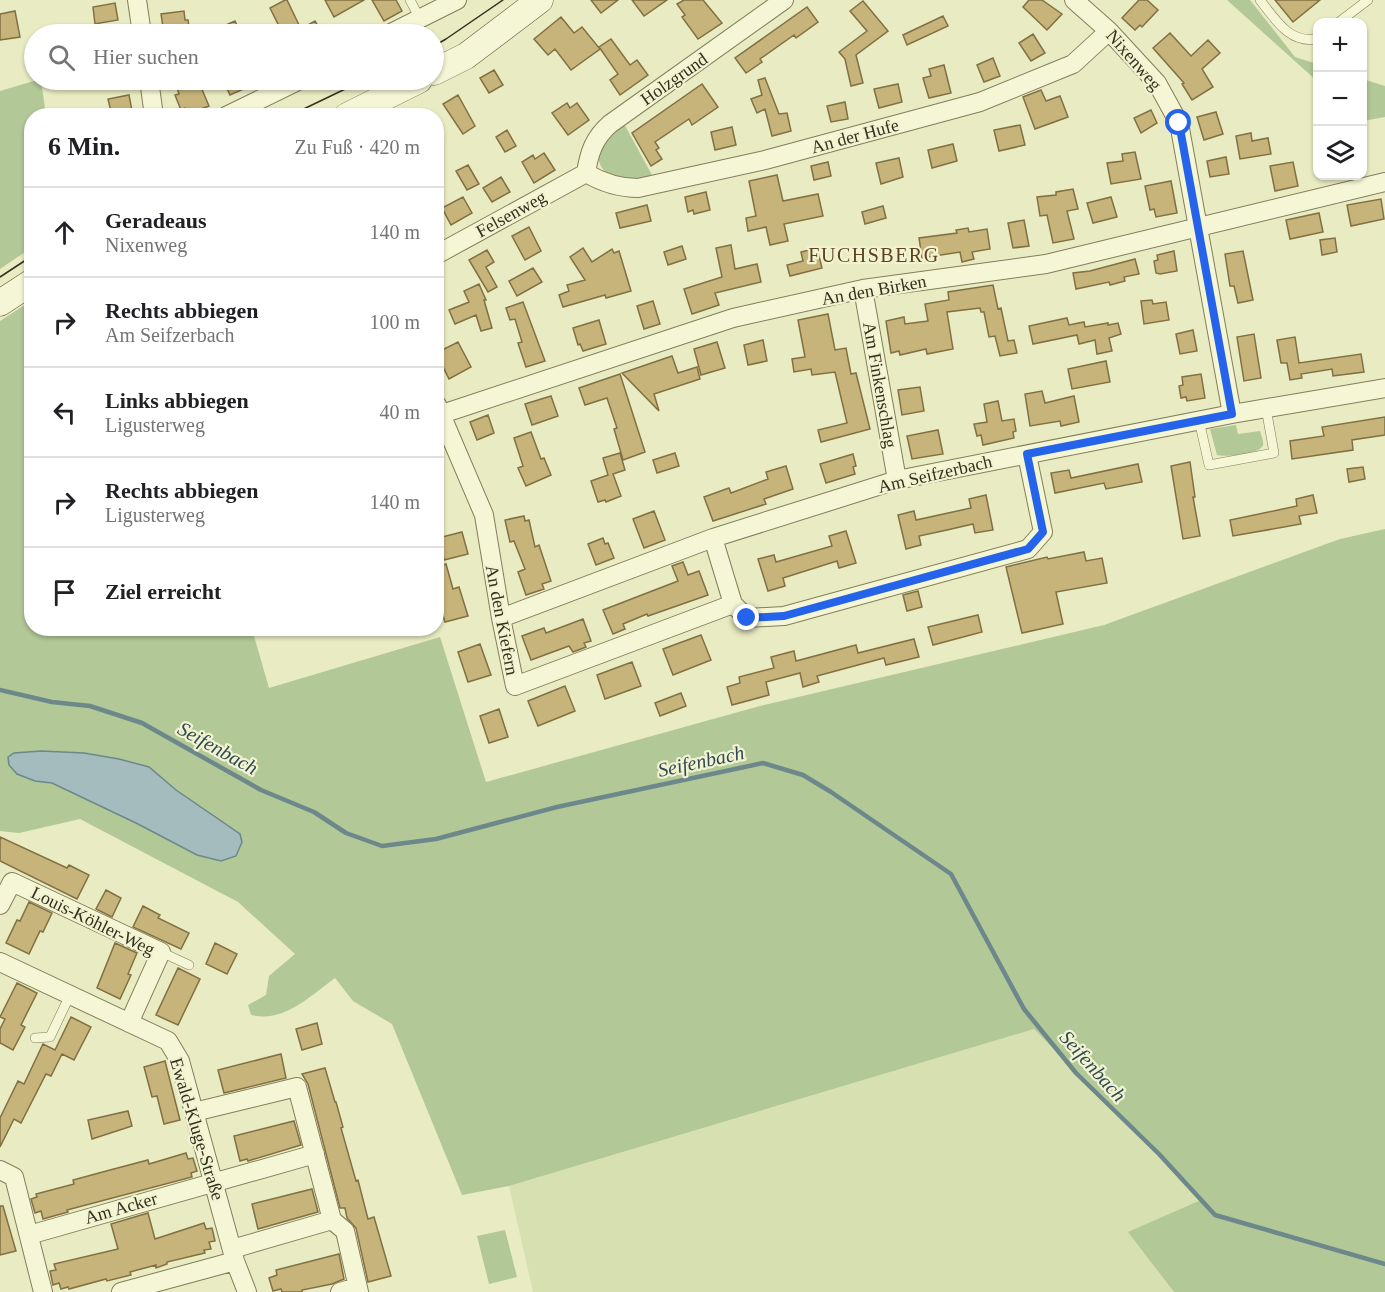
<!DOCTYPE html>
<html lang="de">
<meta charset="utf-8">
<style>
body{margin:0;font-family:Georgia,serif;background:#f6f6f6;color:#202124}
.controls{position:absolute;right:18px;top:18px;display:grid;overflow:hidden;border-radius:12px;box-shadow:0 2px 4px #0004}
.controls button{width:54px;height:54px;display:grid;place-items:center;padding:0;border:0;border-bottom:2px solid #e0e0e0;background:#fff;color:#202124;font:30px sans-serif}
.stop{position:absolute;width:18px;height:18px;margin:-14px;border:4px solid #2563eb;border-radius:50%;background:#fff}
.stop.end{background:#2563eb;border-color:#fff;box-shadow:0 2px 6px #0008}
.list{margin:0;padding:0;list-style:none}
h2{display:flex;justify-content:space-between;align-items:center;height:78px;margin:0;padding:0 24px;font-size:26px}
h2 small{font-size:20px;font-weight:400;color:#757577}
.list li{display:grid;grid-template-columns:39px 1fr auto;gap:18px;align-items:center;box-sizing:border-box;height:90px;padding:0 24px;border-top:2px solid #e0e0e0}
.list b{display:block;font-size:22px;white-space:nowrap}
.list p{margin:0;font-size:20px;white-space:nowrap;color:#757577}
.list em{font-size:20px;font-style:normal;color:#757577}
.icon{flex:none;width:33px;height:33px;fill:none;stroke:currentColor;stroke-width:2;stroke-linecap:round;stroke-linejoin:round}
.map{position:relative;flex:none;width:1385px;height:1292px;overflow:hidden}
.search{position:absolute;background:#fff;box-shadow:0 2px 4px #0004;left:24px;top:24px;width:420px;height:66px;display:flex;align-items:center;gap:15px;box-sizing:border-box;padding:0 21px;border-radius:33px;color:#757577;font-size:22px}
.panel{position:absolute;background:#fff;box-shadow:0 2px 4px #0004;left:24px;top:108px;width:420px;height:528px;border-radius:24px}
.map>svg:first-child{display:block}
.farmland{fill:#d7e0b0}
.green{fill:#b2c897;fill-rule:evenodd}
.water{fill:#a4bcbe;stroke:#6c888b;stroke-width:1.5}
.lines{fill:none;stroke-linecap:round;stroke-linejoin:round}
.stream{stroke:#6c888b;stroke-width:4.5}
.building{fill:#c6b47b;stroke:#817042;stroke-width:1.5}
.lane-casing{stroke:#837e5b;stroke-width:10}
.street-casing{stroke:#837e5b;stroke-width:20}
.secondary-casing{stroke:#655f3e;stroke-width:27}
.lane{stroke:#f5f6d5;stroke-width:9}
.street{stroke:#f5f6d5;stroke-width:18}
.secondary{stroke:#f5f6d5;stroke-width:26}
.tram{stroke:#34301e;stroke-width:1.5}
.route{stroke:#2563eb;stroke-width:8}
.labels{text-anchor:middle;stroke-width:4.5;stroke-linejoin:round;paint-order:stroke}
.street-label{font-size:18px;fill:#34301e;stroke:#f1f3d1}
.neighbourhood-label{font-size:20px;letter-spacing:1.5px;fill:#5e4220;stroke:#f1f3d1}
.water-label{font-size:20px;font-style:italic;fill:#2e4953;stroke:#f1f3d1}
</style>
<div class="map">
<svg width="1385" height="1292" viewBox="0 0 1385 1292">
<rect width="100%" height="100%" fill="#e9ebc2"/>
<path class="farmland" d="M1034 1029 1202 1200 1129 1232 1174 1292H533L509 1186Z"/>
<path class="green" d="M1227 0H1250L1295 57 1317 64V81Z
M1363 79 1385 86V117L1363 121Z
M37 80H41L46 115 32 116 31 248 0 269V91Z
M623 122 652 175C645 177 636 180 628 180 606 179 591 164 602 141 606 134 617 127 623 122Z
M31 301 32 628 252 629 269 688 440 637 486 782 760 706 1104 625 1340 539 1385 529V1292H1174L1128 1232 1201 1200 1034 1029 509 1186 462 1195 392 1024 353 1001 335 978C310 996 284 1023 251 1015L248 1005 266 995 269 976 295 954 238 902 80 819 19 833 0 831V321ZM41 751 84 753 119 759 149 767 176 790 221 861 197 855 138 824 52 783Z
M1236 425 1238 434 1260 431C1261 435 1264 441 1263 445 1260 455 1225 457 1217 455L1210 429Z
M505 1230 517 1277 489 1284 477 1236Z"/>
<path class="water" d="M41 751 84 753 119 759 149 767 176 790 240 834 242 842 236 856 221 861 197 855 138 824 52 783 35 781 17 774 9 765 8 757 14 753Z"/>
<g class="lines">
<path class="stream" d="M0 690 52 702 90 706 142 723 261 790 314 812 346 833 382 846 436 839 557 807 763 763 803 775 831 792 951 874 1024 1009 1076 1073 1159 1154 1215 1215 1385 1264"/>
</g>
<path class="building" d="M285 0H287L301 29 315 21 323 34H283L270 8Z
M325 0H364L334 17Z
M372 0H396L402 11 384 21Z
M591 0H618L601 13Z
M632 0H667L644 16Z
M684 0H703L722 23 698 39 682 17 685 15 677 4Z
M1029 0H1042L1062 14 1047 30 1023 7Z
M1139 0H1147L1158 10 1142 27 1140 25 1135 30 1122 18Z
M1275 0H1320L1293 22Z
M863 1 888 31 856 55 863 83 851 86 845 59 839 52 867 31 850 11Z
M115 3 118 20 95 24 93 7Z
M807 7 818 22 796 38 794 35 760 59 762 62 746 73 735 58Z
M15 11 20 37 0 40V14Z
M184 11 185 20H188L190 34H164L161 14Z
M943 16 948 26 907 45 903 35Z
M561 17 574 33 582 27 600 49 571 70 555 49 548 55 534 39Z
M235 21 241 34H205Z
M1170 33 1191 56 1208 40 1220 53 1202 69 1213 87 1192 100 1182 84 1184 83 1153 48Z
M1033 34 1045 53 1031 61 1019 43Z
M611 39 630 65 637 60 648 75 620 95 610 80 618 74 599 47Z
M993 58 1000 76 984 82 977 65Z
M944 65 951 93 929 98 923 78 931 76 929 69Z
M494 70 503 85 489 93 480 78Z
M765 78 779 114 787 113 791 131 772 136 765 109 757 113 751 99 762 95 758 80Z
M190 80H198L209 106 188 114 185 108 181 110 175 95 179 94 176 85Z
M223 80H264L230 95Z
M702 84 718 107 692 125 689 119 655 142 659 148 656 150 662 159 651 166 632 133Z
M898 84 902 102 879 108 874 89Z
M1041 90 1046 101 1060 96 1068 117 1035 129 1023 97Z
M129 95 133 116H112L108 99Z
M458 95 475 126 463 134 443 104Z
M845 102 848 119 831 122 827 106Z
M567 103 570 108 577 103 589 120 568 135 552 113Z
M1151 110 1157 123 1141 133 1134 118Z
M1216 112 1223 134 1204 140 1197 117Z
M1020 125 1025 145 999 151 994 130Z
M732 127 736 145 715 150 711 132Z
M507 130 516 146 505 152 496 137Z
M1251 133 1252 141 1268 138 1271 154 1240 159 1236 136Z
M953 144 957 161 932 168 928 150Z
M1135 152 1141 179 1111 184 1107 163 1123 161 1122 154Z
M544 153 555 170 534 183 522 162 533 155 535 159Z
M1226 157 1229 174 1210 177 1207 161Z
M899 158 903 177 881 184 876 163Z
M828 162 831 176 814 180 811 166Z
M1293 162 1298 186 1275 191 1270 166Z
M468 165 479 184 467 190 456 171Z
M777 175 783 201 818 194 823 216 784 224 788 241 770 245 766 227 748 231 746 218 756 216 749 181Z
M501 177 510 192 492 202 483 188Z
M1171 181 1177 213 1156 217 1154 209 1150 210 1145 186Z
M1073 189 1078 209 1067 211 1074 239 1053 243 1047 215 1040 216 1037 197 1056 195V192Z
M706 192 710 210 694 214 693 210 688 212 685 197Z
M463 197 472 213 451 225 442 208Z
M1111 197 1117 217 1093 223 1087 203Z
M1381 199 1384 219 1351 226 1347 205Z
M647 205 651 221 620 228 616 213Z
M883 206 886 218 865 224 862 212Z
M1319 213 1323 232 1290 239 1286 220Z
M1024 220 1029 246 1013 248 1008 223Z
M529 227 541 251 525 260 512 236Z
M968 228 969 232 987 229 990 249 972 252 974 259 962 262 960 252 922 258 919 238 957 233 956 230Z
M1335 238 1337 252 1322 255 1320 240Z
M731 245 735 269 757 264 761 282 715 293 719 305 692 314 684 289 722 277 716 248Z
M682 246 686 259 668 265 664 252Z
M583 248 592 262 612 249 614 253 619 251 631 291 606 298 605 295 563 307 559 295 569 291 567 285 585 280 570 257Z
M817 248 822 268 790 276 787 265 803 261 801 252Z
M487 250 494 262 486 267 497 287 488 292 469 260Z
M1174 251 1177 271 1160 274 1156 273 1154 261 1158 260 1157 255Z
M1243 251 1253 300 1238 303 1234 286H1230L1225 254Z
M1135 259 1139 274 1124 277 1125 281 1110 285 1109 282 1076 289 1073 273 1090 271Z
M533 268 542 282 517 296 509 281Z
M479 284 486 300H484L492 328 481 331 476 315 455 324 449 310 469 302 464 291Z
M993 285 998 309 1001 308 1008 341 1014 340 1017 353 1000 356 995 336 989 337 984 312H981L980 308 947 312 953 349 927 354 926 349 900 355 899 351 891 353 886 321 904 317 905 324 928 321 925 304 949 300 948 292Z
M1152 300 1153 304 1166 302 1169 320 1144 324 1141 301Z
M653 301 660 324 644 329 637 306Z
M523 302 545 361 526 367 518 343 522 342 515 319 510 320 506 308Z
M828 314 835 350 846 348 851 374 856 373 870 429 821 442 818 430 847 423 835 372 812 375 811 369 794 372 792 359 805 357 798 320Z
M1067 318 1069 325 1084 322 1085 327 1108 323V325L1118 323 1121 334 1109 338 1112 351 1097 354 1095 340 1079 344 1077 335 1033 344 1029 326Z
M599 320 606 344 583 351 580 344 578 345 573 328Z
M1193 330 1197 351 1180 354 1176 334Z
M1254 334 1261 378 1244 381 1237 337Z
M1295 337 1299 363 1361 354 1364 372 1333 376 1332 369 1301 374 1302 378 1290 380 1287 363H1281L1277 340Z
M763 340 767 361 748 365 744 345Z
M458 342 471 367 449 379 436 353Z
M717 342 725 368 701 375 694 349Z
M672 356 678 373 697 367 700 379 654 394 659 411 622 373Z
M1106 361 1110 382 1072 389 1068 369Z
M620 374 645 452 623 460 614 429 617 428 607 398 585 405 579 388Z
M1201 374 1205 398 1187 401 1186 397 1181 398 1179 386 1183 385 1182 377Z
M920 387 924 411 902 415 898 390Z
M1042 391 1045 403 1074 396 1079 422 1061 426 1060 421 1030 426 1025 394Z
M551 396 558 416 532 425 525 404Z
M998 401 1002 421 1014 419 1016 431 1013 432 1014 438 983 445 981 435 977 436 974 424 987 422 984 404Z
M488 415 494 433 477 440 470 422Z
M1385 417V435L1352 440 1353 450 1292 459 1290 441 1324 436 1322 427Z
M938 430 943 454 912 459 907 436Z
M531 432 541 459 544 458 551 475 526 486 518 468 523 466 514 438Z
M620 453 625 470 613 474 621 496 606 502 605 500 598 502 591 481 608 475 603 458Z
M675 453 679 466 657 473 653 460Z
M853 454 856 466 853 467 855 474 826 483 820 464Z
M1190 462 1195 497H1193L1200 536 1183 539 1171 466Z
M1138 464 1142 482 1106 489 1104 483 1055 493 1051 473 1069 470 1071 478Z
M786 466 793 489 764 499 766 504 713 521 704 497 729 488 731 493 768 479 766 472Z
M1363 467 1365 479 1349 482 1347 469Z
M986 495 993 530 975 533 973 524 947 530 919 536 921 545 906 549 898 515 914 511 916 520 971 508 969 499Z
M1313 495 1317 513 1299 516 1301 524 1233 536 1230 520 1297 506 1296 499Z
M654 511 665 540 644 548 633 519Z
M524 516 525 521 529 520 535 547 539 545 551 581 542 584 544 589 526 595 518 572 525 569 514 541 510 542 505 520Z
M846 531 856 563 839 568 837 561 783 578 785 586 768 591 758 559 774 555 776 562 832 546 829 536Z
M462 532 468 554 444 560 440 543H443L442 537Z
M603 538 605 544 608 543 614 558 596 565 588 544Z
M1084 552 1086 561 1102 558 1107 583 1056 592 1063 624 1022 633 1006 567 1047 557 1048 559Z
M683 562 688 575 699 571 708 595 648 616 647 614 623 624 625 629 613 634 603 610 678 581 672 566Z
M446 564 453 589 459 587 468 616 445 622 436 593V567Z
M918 591 922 607 907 611 903 595Z
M978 615 982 632 933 645 928 627Z
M583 619 591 641 584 643 586 647 573 652 569 646 531 660 522 636 544 628 546 633Z
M701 635 711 660 673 675 663 649Z
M914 639 919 657 886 665 884 658 817 676 819 682 803 687 800 673 766 682 769 695 732 705 727 687 740 683 739 677 774 668 771 657 794 651 796 661 856 645 858 653Z
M480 644 491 675 468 682 458 652Z
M632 662 641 686 605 699 597 675Z
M565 686 575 711 538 726 528 701Z
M681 693 686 706 660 716 655 703Z
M499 709 508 737 489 743 480 716Z
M0 837 67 868 69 865 89 875 77 899 0 861Z
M106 890 121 898 112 917 96 909Z
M29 902 52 913 43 932 40 931 29 954 6 943 17 920 20 921Z
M143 906 160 915 158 918 189 933 181 949 133 927Z
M115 943 137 953 128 974 131 975 120 999 97 988Z
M215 943 237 954 227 974 206 964Z
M178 968 200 979 178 1025 156 1015Z
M17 983 37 993 21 1025 25 1027 13 1050 0 1043V1029L5 1019 0 1017Z
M71 1017 91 1027 74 1060 62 1054 51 1076 46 1074 21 1123 14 1119 0 1147V1118L18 1081 24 1084 43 1044 55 1050Z
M317 1023 322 1044 302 1050 296 1029Z
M281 1054 286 1078 224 1093 218 1070Z
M165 1061 180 1120 164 1124 157 1096 152 1097 144 1067Z
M325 1068 335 1102H336L343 1127 341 1128 356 1181 358 1180 368 1219 374 1217 391 1276 368 1282 356 1228 347 1218 345 1208H340L308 1084 302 1074Z
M128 1111 132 1126 92 1139 88 1120Z
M294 1121 301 1145 248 1161 247 1159 240 1161 234 1136Z
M186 1153 188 1159 193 1158 197 1171 191 1173 192 1177 67 1210 68 1212 50 1217 43 1219 41 1211 35 1213 31 1199 37 1197 36 1194 74 1184 73 1180 110 1170 148 1160 149 1164Z
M312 1189 318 1212 258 1229 252 1204Z
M0 1206H3L16 1251 0 1255Z
M148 1213 155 1239 204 1223 206 1229 212 1228 215 1241 209 1242 211 1249 204 1250 205 1253 167 1262V1264L156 1268V1265L130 1272 131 1275 107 1281 106 1279 69 1289 68 1287 61 1289 59 1283 53 1285 50 1271 56 1270 54 1264 118 1249 111 1224Z
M339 1254 344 1279 332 1284 302 1290V1292H282L281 1289 273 1291 269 1278 277 1275 276 1270Z"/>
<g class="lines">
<g class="lane-casing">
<path id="lane" d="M410 0 420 19
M1260 0C1275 19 1289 44 1318 39
M1339 22 1368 0
M1199 420 1209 465 1274 453 1266 408
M161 952 189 965
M35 1038 50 1037 70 995"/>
</g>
<g class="street-casing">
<path id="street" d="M137 0 142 34
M1074 0 1109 31 1157 83 1179 123 1232 414
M389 34 457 0
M149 80 154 116
M226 116 300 80
M586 173C603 183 619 188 638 188L765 160 980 102 1073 64 1109 31
M586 173C589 153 594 138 610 124L784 0
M436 255 586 173
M863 289 897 480
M437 405 484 515 501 618 515 686 733 604
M442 414 733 318 863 289 1046 264 1385 182
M713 538 733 604 747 618 784 616 1028 549 1043 532 1027 455
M501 618 713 538 897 480 1232 414 1385 388
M0 905 12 882 161 952 129 1023
M0 962 168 1041 180 1061 235 1261 247 1292
M194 1112 297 1087 332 1220 345 1231 359 1292
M0 1170 14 1177 43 1292
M29 1235 315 1154
M232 1249 332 1220
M121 1292 235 1261
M340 1292 357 1287"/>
</g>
<g class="secondary-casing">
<path id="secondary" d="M434 72 466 56 540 0
M347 116 419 80
M0 303 32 282"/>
</g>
<use href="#lane" class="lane"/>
<use href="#street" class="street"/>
<use href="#secondary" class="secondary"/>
<path class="tram" d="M434 46 446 39 503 0
M289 116 364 80
M0 277 32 256"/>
</g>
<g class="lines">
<path class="route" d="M747 618 784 616 1028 549 1043 532 1027 454 1232 414 1179 123"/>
</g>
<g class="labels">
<g class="street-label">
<text transform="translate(1134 60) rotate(49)" y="6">Nixenweg</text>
<text transform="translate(674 79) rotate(-35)" y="6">Holzgrund</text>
<text transform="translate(855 136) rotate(-15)" y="6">An der Hufe</text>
<text transform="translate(511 214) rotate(-29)" y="6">Felsenweg</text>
<text transform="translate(874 290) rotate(-10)" y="6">An den Birken</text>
<text transform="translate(880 385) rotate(80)" y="6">Am Finkenschlag</text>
<text transform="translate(935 474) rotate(-13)" y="6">Am Seifzerbach</text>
<text transform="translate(502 620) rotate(79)" y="6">An den Kiefern</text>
<text transform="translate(93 921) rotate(26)" y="6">Louis-Köhler-Weg</text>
<text transform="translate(197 1129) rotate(73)" y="6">Ewald-Kluge-Straße</text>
<text transform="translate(121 1208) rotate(-16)" y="6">Am Acker</text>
</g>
<g class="neighbourhood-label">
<text x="874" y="262">FUCHSBERG</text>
</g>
<g class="water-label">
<text transform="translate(218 748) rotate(29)" y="7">Seifenbach</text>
<text transform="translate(701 761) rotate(-12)" y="7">Seifenbach</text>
<text transform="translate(1093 1066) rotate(48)" y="7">Seifenbach</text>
</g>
</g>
</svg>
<div class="controls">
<button>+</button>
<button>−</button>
<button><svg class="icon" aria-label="layers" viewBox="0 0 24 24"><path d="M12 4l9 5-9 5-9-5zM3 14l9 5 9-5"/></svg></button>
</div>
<div class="stop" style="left:1179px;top:123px"></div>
<div class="stop end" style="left:747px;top:618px"></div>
<div class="search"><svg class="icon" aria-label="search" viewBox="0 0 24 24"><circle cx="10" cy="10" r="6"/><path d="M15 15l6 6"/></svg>Hier suchen</div>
<section class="panel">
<h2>6 Min.<small>Zu Fuß · 420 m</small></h2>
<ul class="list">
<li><svg class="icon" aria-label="ahead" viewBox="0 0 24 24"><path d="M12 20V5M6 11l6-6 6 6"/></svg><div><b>Geradeaus</b><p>Nixenweg</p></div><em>140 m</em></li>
<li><svg class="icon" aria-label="right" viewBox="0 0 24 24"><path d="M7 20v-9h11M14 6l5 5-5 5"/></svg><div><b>Rechts abbiegen</b><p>Am Seifzerbach</p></div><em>100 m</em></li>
<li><svg class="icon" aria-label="left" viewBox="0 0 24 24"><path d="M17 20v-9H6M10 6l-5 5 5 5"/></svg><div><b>Links abbiegen</b><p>Ligusterweg</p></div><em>40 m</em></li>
<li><svg class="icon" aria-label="right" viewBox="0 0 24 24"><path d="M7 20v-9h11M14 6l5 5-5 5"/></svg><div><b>Rechts abbiegen</b><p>Ligusterweg</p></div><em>140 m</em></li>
<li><svg class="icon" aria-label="arrive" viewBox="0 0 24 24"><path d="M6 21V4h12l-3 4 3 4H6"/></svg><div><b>Ziel erreicht</b></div></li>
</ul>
</section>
</div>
